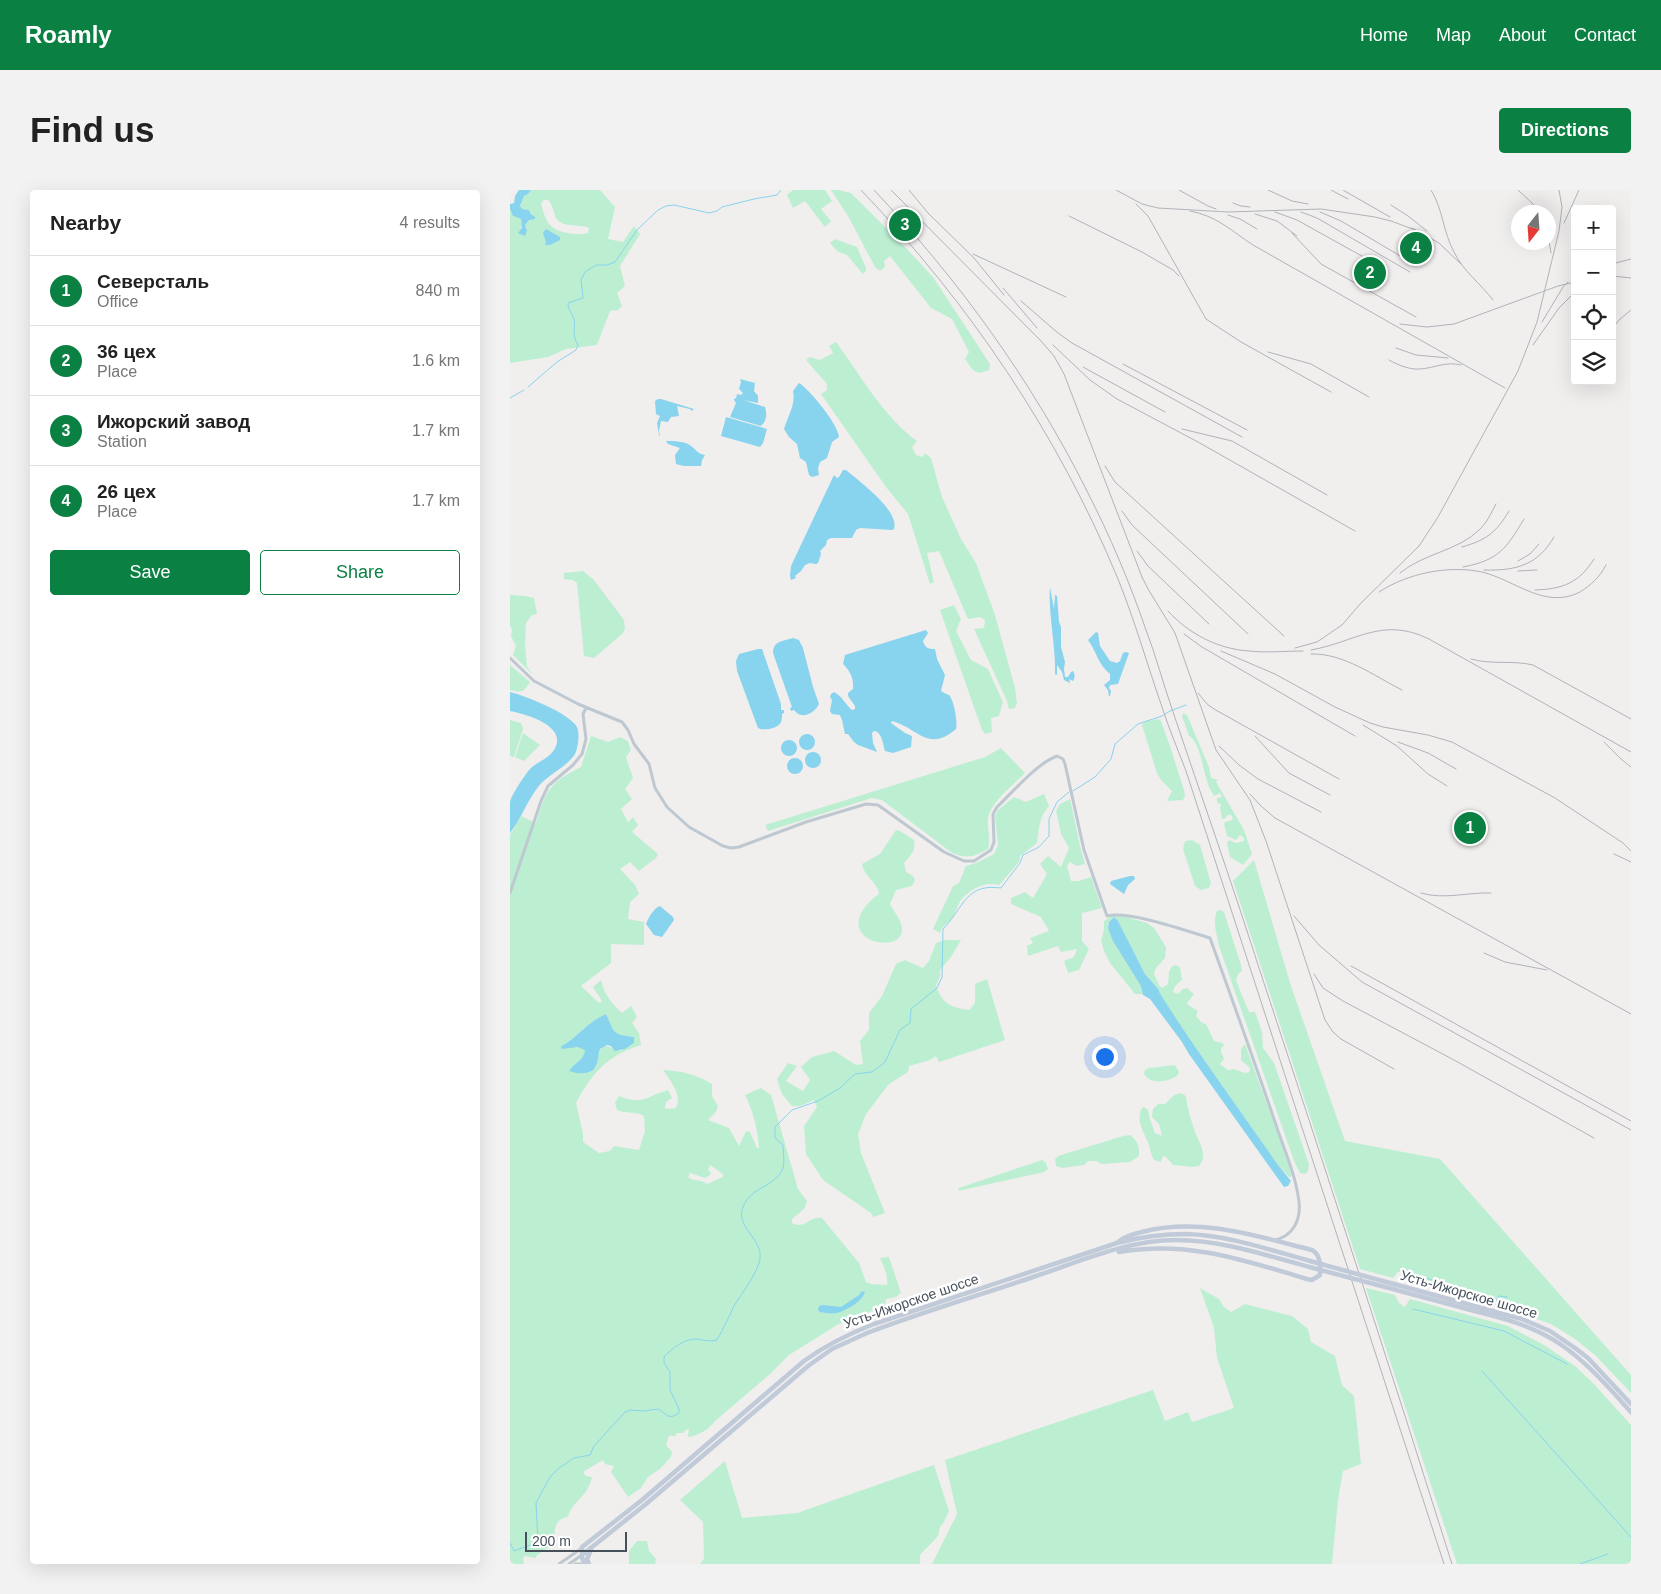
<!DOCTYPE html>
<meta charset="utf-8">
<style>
body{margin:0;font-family:Arial,sans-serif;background:#f2f2f2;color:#222}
.controls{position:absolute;right:15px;top:15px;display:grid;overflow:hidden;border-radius:5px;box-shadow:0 5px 20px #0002}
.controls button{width:45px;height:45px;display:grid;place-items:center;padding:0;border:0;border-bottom:1px solid #e0e0e0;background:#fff;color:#222;font:25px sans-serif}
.compass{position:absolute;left:1001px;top:15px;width:45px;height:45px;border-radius:50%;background:#fff;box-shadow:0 5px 20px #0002;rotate:197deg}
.scale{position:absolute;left:15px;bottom:12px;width:102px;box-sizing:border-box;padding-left:5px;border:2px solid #46515c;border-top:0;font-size:14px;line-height:18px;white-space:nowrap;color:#46515c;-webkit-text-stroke:4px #fff;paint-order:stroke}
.you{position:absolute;left:594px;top:866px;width:18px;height:18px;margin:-12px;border:4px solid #fff;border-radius:50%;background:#1a73e8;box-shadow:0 0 0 8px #1a73e833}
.badge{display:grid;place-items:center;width:32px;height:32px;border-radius:50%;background:#0b8043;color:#fff;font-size:16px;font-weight:700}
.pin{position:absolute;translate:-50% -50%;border:2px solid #fff;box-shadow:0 1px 5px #0006}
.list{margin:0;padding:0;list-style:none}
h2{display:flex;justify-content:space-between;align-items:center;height:65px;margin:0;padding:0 20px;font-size:21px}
h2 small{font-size:16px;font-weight:400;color:#767676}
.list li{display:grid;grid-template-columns:32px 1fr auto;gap:15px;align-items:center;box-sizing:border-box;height:70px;padding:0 20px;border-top:1px solid #e0e0e0}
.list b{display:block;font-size:19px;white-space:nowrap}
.list p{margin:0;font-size:16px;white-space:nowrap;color:#767676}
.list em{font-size:16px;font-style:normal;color:#767676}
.actions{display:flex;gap:10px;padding:15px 20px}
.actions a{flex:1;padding:11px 0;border:1px solid #0b8043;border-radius:5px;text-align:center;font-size:18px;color:#0b8043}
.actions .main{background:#0b8043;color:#fff}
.icon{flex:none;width:28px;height:28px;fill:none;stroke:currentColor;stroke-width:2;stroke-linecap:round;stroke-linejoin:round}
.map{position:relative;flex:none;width:1121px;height:1374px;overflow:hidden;border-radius:5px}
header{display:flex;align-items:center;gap:30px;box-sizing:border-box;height:70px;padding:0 25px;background:#0b8043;color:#fff}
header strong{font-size:24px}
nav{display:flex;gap:28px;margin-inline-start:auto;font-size:18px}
.intro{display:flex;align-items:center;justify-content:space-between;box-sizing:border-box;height:120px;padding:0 30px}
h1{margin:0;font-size:35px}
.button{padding:12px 22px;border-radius:5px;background:#0b8043;color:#fff;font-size:18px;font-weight:700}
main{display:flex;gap:30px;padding:0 30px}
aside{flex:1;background:#fff;border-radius:5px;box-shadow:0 5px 20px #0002}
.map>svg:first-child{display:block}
.green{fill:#bcefd2;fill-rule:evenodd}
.water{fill:#88d3ed}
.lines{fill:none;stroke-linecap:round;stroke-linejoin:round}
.stream{stroke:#88d3ed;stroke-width:1}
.street{stroke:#bec8d1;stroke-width:3}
.secondary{stroke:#c0cad8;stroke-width:4.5}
.rail{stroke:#b0b3b9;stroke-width:1}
.secondary-bridge{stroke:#c0cad8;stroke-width:4.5}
.labels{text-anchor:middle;stroke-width:5;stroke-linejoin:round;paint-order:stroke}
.street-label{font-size:14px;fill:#46515c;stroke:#fff}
</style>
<header>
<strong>Roamly</strong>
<nav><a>Home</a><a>Map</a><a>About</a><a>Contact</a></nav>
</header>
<div class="intro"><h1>Find us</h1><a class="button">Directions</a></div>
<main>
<aside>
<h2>Nearby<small>4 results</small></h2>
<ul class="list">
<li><span class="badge">1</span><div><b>Северсталь</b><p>Office</p></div><em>840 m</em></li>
<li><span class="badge">2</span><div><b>36 цех</b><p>Place</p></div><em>1.6 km</em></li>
<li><span class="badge">3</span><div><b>Ижорский завод</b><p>Station</p></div><em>1.7 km</em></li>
<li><span class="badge">4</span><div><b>26 цех</b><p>Place</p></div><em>1.7 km</em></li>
</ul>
<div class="actions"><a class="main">Save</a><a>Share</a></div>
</aside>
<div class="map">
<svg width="1121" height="1374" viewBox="0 0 1121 1374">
<rect width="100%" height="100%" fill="#f1eeee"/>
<path class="green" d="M21 0H90L105 17 98 49 113 52 124 36 130 44 110 76 115 96 107 103 112 116 108 120 100 121 87 155 56 159 38 167 0 173V19L3 26 11 29 12 36 11 40 16 42 17 38 15 35 19 30 25 29 19 20 12 19 10 16 14 6ZM34 10H38C43 15 43 22 46 28 54 39 68 33 79 38L78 43C68 46 47 43 40 35 35 29 33 21 31 13Z
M283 0H315L322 11 311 19 321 31 315 37 295 11 283 18 277 5Z
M321 0H328L341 3 395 57 423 87 480 174 479 180C464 186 464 181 455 169L459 162 442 129 421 118 380 66 374 71 375 77 370 81 365 77 338 26Z
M325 49 347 57 356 78V81L353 84 337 65 327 61 320 53Z
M326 152C351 186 373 226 407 251L402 257 406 265 413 267 415 263 421 268 432 307 451 349 466 373 485 425 505 498 507 513 505 518 499 519 497 511 464 439 474 438 475 430 470 427 458 429 429 361 417 363 424 392 420 394 398 324 376 297 311 204 317 200V194L296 170 300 167 310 170 323 163 319 156Z
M73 381 84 390 114 430 115 439 112 444 84 468 74 466 67 393 63 390 54 389V383Z
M0 405 16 406 24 408 27 424 22 425 16 433 15 453 17 477 22 483V484L3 465 6 456 1 446 2 439 0 436Z
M444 415 451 429 446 441 461 470 478 479 493 512 489 526 481 528 482 542 475 544 472 540 430 420Z
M0 475 20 492C13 502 13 503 0 500Z
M673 523 677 525 699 577 701 588 708 590 706 592 734 640 742 664 733 675 720 667 717 653 719 650 726 653 734 651V648L730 645 726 650 717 646 714 634 715 632 722 630 723 628 721 625H718L714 629H712L710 618 711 614 707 613V608L712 607 710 603 704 606C701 601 698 596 697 591 693 580 690 552 679 546L672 526Z
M648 529 651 531 660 556 674 600 675 606 673 610 657 611 662 601 651 590 647 583 632 535 634 532Z
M0 530 11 533 13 539 4 567 0 566Z
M13 543 30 555 14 571 5 567Z
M81 546 98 552 110 547 118 551 121 560 116 567 123 588 115 599 122 609 111 619 118 632 123 627 128 635 122 642 148 664 146 668 129 681 120 672 110 679 125 695 129 704 120 712 118 729 134 732V755L101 754V773L71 796 89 813 92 811 83 797 91 790C94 804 101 813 112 823L121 816 127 827 122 833 129 843 131 855C98 865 82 883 66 913L73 944V952L89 963 100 961 104 956 129 960 135 941 134 926C126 921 116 924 107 920L105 913 109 906C133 916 136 906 158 900L162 908 156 912 155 919 166 918C173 906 160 890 153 880 173 881 185 884 202 894V906L208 916 206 922 198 930 219 938 229 956 236 941 240 942 247 958H249C248 940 243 921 235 905L251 898 261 905 288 999 297 1011 294 1019 282 1029V1033C296 1040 298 1026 312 1028L349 1073 356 1092 361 1094 377 1095C378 1085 374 1077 370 1068L379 1067 391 1103 386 1107 376 1109 375 1116 327 1135 279 1165 259 1185 205 1231C201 1238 188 1246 179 1247L178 1245 179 1239 176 1240 173 1243H167L165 1246H159L156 1255 162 1262 161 1267 150 1279 138 1287 131 1298 118 1307 101 1282 104 1276 95 1274 93 1270 73 1282 76 1286 82 1287C78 1307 62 1311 58 1327 43 1329 45 1341 44 1352 38 1360 31 1360 25 1368L15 1366 13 1368 14 1374H0V645L11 626 26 633C36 600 39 593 71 577ZM96 824C104 844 103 844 124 847L122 855 110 861C86 849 91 861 86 878 76 882 69 883 59 881L76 863 75 860 72 857 55 858 52 856C59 854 72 838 81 833 85 830 91 827 96 824ZM200 975 213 984V987L197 994C192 989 184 992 178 987L180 983 195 988 200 985 201 982 198 980Z
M491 558 515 583C504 594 481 612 478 628 477 638 481 648 478 659 463 667 459 669 442 663L372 610 362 608 258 641 255 635 475 567Z
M534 604 539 616C529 627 529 639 527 653L510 666 509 672 489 695C475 691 460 699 451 710 447 716 446 723 442 728 437 734 432 736 430 743L423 739 443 696 449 693 456 676 466 673 484 664 488 655 485 626 488 620 504 607 516 612Z
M560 609 571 660 575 674 567 676 560 672 557 676 561 691H568L581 687 592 718 572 723V751L579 759 569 780 558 783 554 771 564 767 567 759 551 762 548 756 518 766 517 756 523 753 520 748 539 741 531 727 501 714V708L515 702 523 708 537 684 530 674 538 666 551 677 559 658 551 644 546 621 550 614Z
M386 640 390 641 404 650C406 661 401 665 394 673L396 682 403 686 405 690 402 696 386 700 380 714C385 724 392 729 392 741 390 764 329 752 355 717 359 712 363 708 369 704 368 692 354 687 352 674L370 664Z
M682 650 690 655 701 693 699 698 691 700 685 696 673 659 675 651Z
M744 670 780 793 835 951 930 969 1121 1185V1203L1085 1165 1065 1149 1041 1134 1001 1120 895 1091 894 1081 888 1082 883 1088 850 1079 723 691Z
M711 720 714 722 731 775 732 781 728 784 726 790C730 801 735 812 739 822H745L752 842 753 858 764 873 799 974 798 981 795 984 790 983 784 971 709 756C707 745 702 732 707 721Z
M602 726 616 727 637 733 644 738 656 757 655 768 646 778 644 784 649 795 652 798 658 794 659 782 662 776 666 775 670 777 672 790 665 796 663 802 668 804 673 799 677 798 684 804 677 813 678 815 688 821 686 826 692 833 696 834 704 851 713 853 714 855C708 861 712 862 714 869L710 874 718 880 724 879 735 883 739 882 740 878 731 870V859L735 854 782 983 781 987H779L768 975C728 917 686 861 648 802L649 800 635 784 608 731 602 728 598 734V738L631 796 633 804H625L600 773 594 761 591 751 594 739V731Z
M436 750H451L441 767 430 780V786L426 796C432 813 441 818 459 820L465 813V794L477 789 495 850 429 872 426 866 420 870 399 876 398 882 379 894 372 903 356 924 348 944 351 963 375 1023 363 1027 361 1023 313 990 296 964 294 936 307 917 304 910 290 916H282L272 904 267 889 278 873 287 876 276 891 293 901 300 890 291 877 302 867 324 861 346 875 353 874 350 851 359 840V823L372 806 386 774 395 770 413 778 419 771 426 753Z
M665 875 669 882 667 886C657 892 641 895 634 884L635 880 639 878Z
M671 903 676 906C676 913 683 937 686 944 690 954 698 966 689 976L683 977 663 975 655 966H653L651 972 644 970C640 963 640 957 637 950 632 940 626 929 632 918L634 917 638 920 640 929 645 943 652 946 649 934 642 927 643 919 648 914H655L664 905Z
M620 945C627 950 630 957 629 966L620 972 592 974 586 971H578L574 975 552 978 546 976 545 969 548 966 613 946Z
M532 970 536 973 538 979 534 982 448 1001 449 998Z
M690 1098 709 1109 714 1117 721 1122 735 1114 782 1126 798 1139 801 1152 825 1166 832 1195 844 1206 851 1274 833 1281 828 1310 822 1374H422L447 1324 435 1270 643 1200 655 1231 678 1222 682 1232 724 1218 707 1168 704 1138Z
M856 1098 885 1105 889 1113 895 1117 900 1109 998 1136 1034 1155 1065 1176 1083 1193 1121 1235V1374H947Z
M215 1271 232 1328 287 1323 424 1275 439 1321 434 1332 430 1337 428 1346 410 1365V1374H190L194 1369 193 1332 170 1310Z
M127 1351H137L139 1361 146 1369 145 1374H119V1361Z"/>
<path class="water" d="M9 0H21L18 4 14 6 10 16 12 19 19 20 21 24 25 27V29L19 30 15 35 17 40 15 46 8 43 12 38 11 29 3 26 0 19V14L4 13 5 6Z
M36 39 50 47V50L40 55H35L36 52 33 43Z
M230 189 245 193 244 201 248 206V213L233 210 255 217C257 225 257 230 251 236L220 227 226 213 224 210V208L226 209 227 204 231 205 233 203 229 199 231 192Z
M289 193C300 200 328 234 329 247L322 252 317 268 310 272 308 278 309 285 302 287 299 285 296 272 290 268 287 254 279 247 274 239C278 226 286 214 283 201Z
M148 209H151L184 219 182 221 180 219 167 216 169 226 161 227 158 232 151 231 149 241 150 246 149 245 147 233 150 226 146 224 145 211Z
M216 227 257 239 253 253 250 257 211 246Z
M156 251C164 251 175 251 181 256 188 261 186 263 195 265L192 270 191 276H174L166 274 165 265 170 258 158 254Z
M333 280H336C349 291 390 321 384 339L382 340 350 338 346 340 342 348H321L317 350 316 355 310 361 311 364 308 373 306 374 300 373 295 375 291 381 285 386 286 388 281 390 280 386 281 376 324 285 327 288 329 287Z
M540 397 544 419 545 405 547 406 549 432 551 437V457L555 472 554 479 555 487H558L561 482 563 481C565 484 565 488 563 491L559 489 560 493 554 490 552 482 547 475V485L545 484C546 456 538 424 540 397Z
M416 440 418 443 413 451C415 458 418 459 425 459L427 469 435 485 431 501C434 503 436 504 439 505 444 510 448 533 446 539 418 563 408 538 382 531L381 533 395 543 402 546 401 557 383 563 375 561C373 554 372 542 364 541L362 543 363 553 367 562 348 555 344 552 338 544H335L332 530 330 525 322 524 320 521 322 510 320 507 321 504 324 502C332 506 335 514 342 520L345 519V516L338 506V503L343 499C344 488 340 481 333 474L335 465Z
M586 442 588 443 590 456 600 471 607 473 610 471 613 463 616 462 619 463 608 494 600 495 599 498 601 501 600 506H599L598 500 594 495 600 490V484C588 475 586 460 578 450Z
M283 448 289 450 293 458 303 497 309 514C304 524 291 530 284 520L281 521 280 518 282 517 263 463C263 451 273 451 283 448Z
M248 459H252L271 514V520H274V523L272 524C272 526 272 531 271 532 268 539 253 541 248 538L227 481 226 471 229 464Z
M0 502C16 506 59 523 67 537 70 544 68 558 65 564 56 578 38 584 28 597 17 611 11 629 0 643 0 634 0 621 0 612 2 604 14 586 20 579 27 572 38 569 44 560 59 536 16 524 0 521Z
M289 552a8 8 0 1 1 16 0a8 8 0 1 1-16 0Z
M271 558a8 8 0 1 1 16 0a8 8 0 1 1-16 0Z
M295 570a8 8 0 1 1 16 0a8 8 0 1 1-16 0Z
M277 576a8 8 0 1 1 16 0a8 8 0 1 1-16 0Z
M620 686H624L625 689 618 695 614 704 600 694 601 691Z
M150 716 163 727 164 730 152 747 144 745 136 734C139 727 143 719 150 716Z
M604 727 608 731 635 784 649 800V802C686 861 728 917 768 975L781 991 778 996 774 997 679 864 672 852 640 809 633 805 631 796 603 751 598 738 599 732Z
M96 824C105 844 102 844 124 847V853L115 859 105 861 101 856 97 855 90 859C88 864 89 870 86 876 83 885 66 884 59 881 63 874 75 869 75 860L68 857 52 859 51 856C59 854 73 838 81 833 85 829 91 827 96 824Z
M352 1101 355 1102C352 1112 337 1120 327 1123 322 1124 316 1123 310 1122L308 1120 309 1116 313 1115 331 1117 349 1105Z"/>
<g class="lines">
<path class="stream" d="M18 197 47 172 66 160 68 155C61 143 66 139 64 129 62 123 58 120 58 113L73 108 71 90 75 82 86 75H97L105 72 127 40 148 20 156 16 164 15 199 23 207 21 212 17 244 9 267 5 271 0
M0 208 14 200
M563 601 585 587 601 569 605 554 628 534 652 526 660 521 676 515
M898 1082 986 1111 989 1106 997 1107
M903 1119 994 1141 1057 1174
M972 1181 1121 1347
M0 1353 4 1361 28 1352 26 1313 40 1287 49 1278 64 1268 80 1265 84 1256 115 1222 120 1220 134 1221 148 1219C156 1223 158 1231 169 1223V1219L160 1200V1182L154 1173V1167C162 1158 174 1149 186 1149 194 1150 199 1152 207 1150 213 1139 219 1127 224 1116 231 1104 249 1081 250 1069 253 1049 225 1037 233 1017 241 996 265 998 273 978 275 972 273 962 273 955L265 948V937L282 920 308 911 330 898 345 884 362 882 375 872 390 840 400 833 401 819 427 798 432 787 433 739C454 718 455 693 491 698L510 673 513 665 529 657 539 646V629L547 612 559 602
M1070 1374 1098 1364"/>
<path class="street" d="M0 468 24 491 68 514 112 532 118 540 124 554 139 574 145 598 157 617 179 637 213 656 221 658 229 657 296 632 356 614 368 615 434 662 454 671H464L481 660 484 652 483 624 487 617C504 601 526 574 547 566L553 569 555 574 574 660 597 726C618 720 677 741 700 748 722 809 744 870 765 932 773 957 786 985 789 1012 791 1030 783 1046 765 1050
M0 703 31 611 38 596 63 575 72 564 76 549 73 524 76 518
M49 1374 72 1358
M59 1374 72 1365
M65 1374H72"/>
<path class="secondary" d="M608 1052C615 1046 623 1044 632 1042 689 1027 746 1046 802 1060 811 1065 810 1075 810 1085L802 1090 797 1089C734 1070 676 1050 609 1062
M880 1093 1012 1129 1040 1141 1065 1158 1078 1168 1121 1214
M883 1099C908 1106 932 1112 957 1119 989 1127 1022 1135 1050 1154 1077 1172 1099 1198 1121 1222
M72 1365 136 1314 298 1176 322 1159 357 1143C412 1122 470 1105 526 1086 571 1071 618 1050 666 1050 713 1050 758 1066 803 1078
M75 1374 72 1368V1357L132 1310 294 1171C316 1155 338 1144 364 1134L607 1053C630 1047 652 1044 676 1044 718 1045 760 1060 800 1071
M79 1374 77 1369 81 1360"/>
<path class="rail" d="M351 0C459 113 548 244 608 389 625 431 637 474 652 517 659 539 668 560 676 581L934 1374
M364 0C448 89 522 191 577 301 600 346 620 393 636 440 646 466 653 493 662 519 692 608 723 696 751 784 816 981 880 1177 942 1374
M381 0 531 151 544 166 554 184 632 387 638 399 665 443 706 560 740 610 756 651 815 830 823 842 831 849 884 879
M399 0 418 23 464 68 494 105
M606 0 632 14 648 18 718 22 811 19 865 27 881 31 908 41
M669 0 698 16 706 19
M758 0 782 11 798 14
M821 0 838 9
M833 0 880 27
M921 0C933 19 933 42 944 62 953 81 971 94 983 110
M1008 0 1022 13 1029 22
M723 13 731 16 740 17
M626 14 638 26 696 129 731 152 821 202
M881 15 898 26 917 41
M680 21C707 26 720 40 743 55L995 198
M765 22 787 30 868 75
M791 22 807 28 900 82
M810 22 831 31 904 74
M745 24 767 31 787 46
M718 25 730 29 747 39
M559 26 632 62 663 80 669 86
M1054 33 1069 0
M902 38 929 53 952 75
M782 43 811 74 906 127
M1038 44 1041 63
M463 64 556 107
M1102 74 1121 69
M1102 86 1121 88
M493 98 527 138
M511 111 548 143 562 153 732 247
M1032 132 1053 97 1058 92
M890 134 917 137 944 134 1048 96 1065 92
M1102 139 1109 130 1121 120
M543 155 580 190 607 209 688 252 845 341
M1023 155 1049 118 1065 102
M886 158 906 165 938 168
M758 162 801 174 859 207
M879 170C888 175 900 180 910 179 925 178 936 171 951 175
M613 174 737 240
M573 177 655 222
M672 239 722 251 817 305
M595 276 605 292 774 446
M612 321 622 335 738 444
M952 357C976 350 986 343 999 321
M627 361 638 376 699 434
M1008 371 1020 364 1029 354
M953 377C989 370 996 359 1014 329
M974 380C1006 381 1028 375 1044 347
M1008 381 1027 380
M890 383C914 363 948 361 969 340 977 333 981 323 986 314
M1025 400C1053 399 1069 393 1084 369
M869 402C898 383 939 375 972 382 1005 390 1035 420 1070 402 1081 395 1090 387 1096 375
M658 421C679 444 708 459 739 461 757 463 775 461 793 461
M674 444 692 457 845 546
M785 458 807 452 832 435 851 413 909 356 928 327 1008 181 1027 132 1049 41 1052 17 1049 0
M801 460C846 452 872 426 919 449L1121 562
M711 461 765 484 825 517 860 533 873 537 918 545 942 552 1045 608 1113 653 1121 661
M801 464C834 463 864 486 892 500
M961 469C981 475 1003 470 1023 475L1121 529
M688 503 697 514 704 519 829 589
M853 535 887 556 918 584 937 596
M745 546 779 583 820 605
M888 552 918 563 946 579
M1094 552 1111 569 1121 577
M709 556 729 575 748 589 811 622
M740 604 751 616 765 628 1121 824
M1104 664 1121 672
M911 703C934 710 958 702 981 703
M784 726 809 755 852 792 1121 940
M974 763 995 772 1037 780
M841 776 1121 931
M804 784 813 798 833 811 944 870 1084 948"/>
<path class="secondary-bridge" d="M800 1071 880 1093
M803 1078 883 1099"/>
</g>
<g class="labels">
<g class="street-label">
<text transform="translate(959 1104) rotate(16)" y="5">Усть-Ижорское шоссе</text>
<text transform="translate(401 1111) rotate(-19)" y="5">Усть-Ижорское шоссе</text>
</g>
</g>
</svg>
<div class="controls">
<button>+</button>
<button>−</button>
<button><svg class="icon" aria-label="locate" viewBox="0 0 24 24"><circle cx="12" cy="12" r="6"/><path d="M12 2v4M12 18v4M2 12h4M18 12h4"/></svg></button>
<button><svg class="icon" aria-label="layers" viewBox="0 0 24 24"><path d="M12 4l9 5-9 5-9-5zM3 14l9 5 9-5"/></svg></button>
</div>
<svg class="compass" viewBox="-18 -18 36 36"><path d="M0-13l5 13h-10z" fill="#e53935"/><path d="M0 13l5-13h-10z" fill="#767676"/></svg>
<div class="scale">200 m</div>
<div class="you"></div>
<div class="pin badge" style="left:960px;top:638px">1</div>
<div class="pin badge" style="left:860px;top:83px">2</div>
<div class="pin badge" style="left:395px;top:35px">3</div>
<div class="pin badge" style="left:906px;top:58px">4</div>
</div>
</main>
